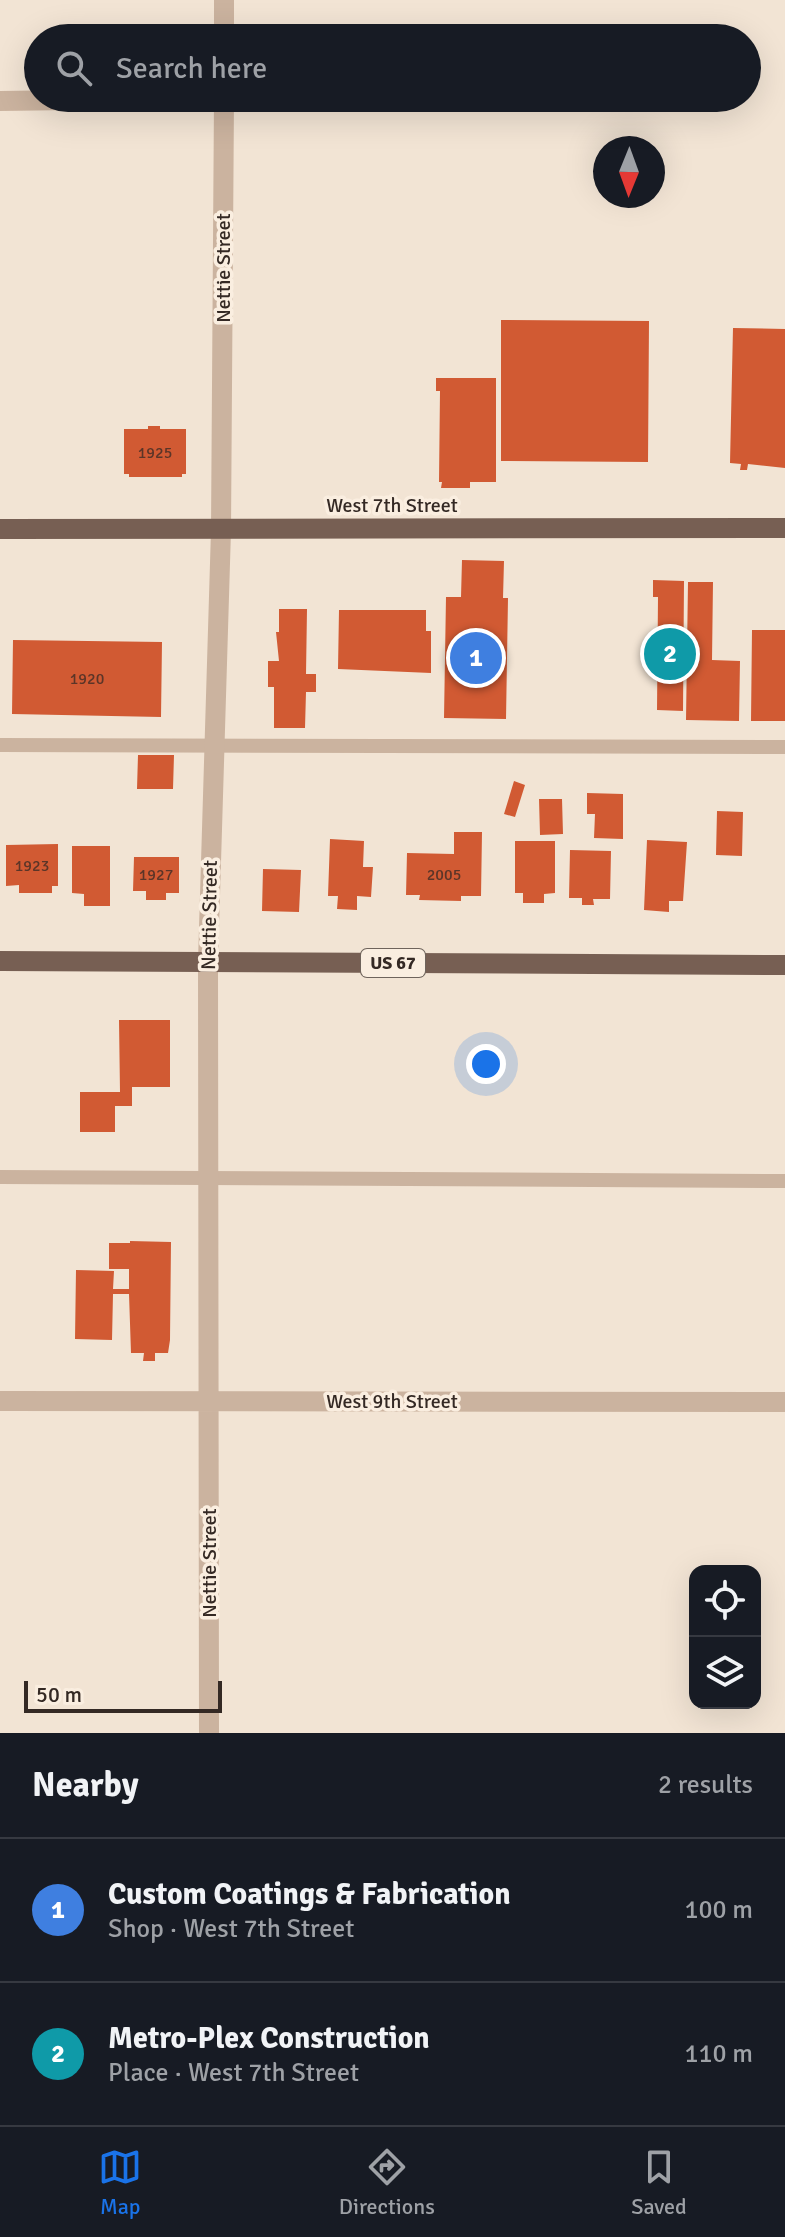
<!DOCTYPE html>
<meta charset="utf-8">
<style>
body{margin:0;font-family:Signika,sans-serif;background:#20242c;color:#f1f3f6}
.controls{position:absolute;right:24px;bottom:24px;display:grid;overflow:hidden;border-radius:16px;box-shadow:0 8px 32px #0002}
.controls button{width:72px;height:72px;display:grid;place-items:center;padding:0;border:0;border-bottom:2px solid #363941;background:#171b24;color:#f1f3f6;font:40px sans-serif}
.compass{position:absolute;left:593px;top:136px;width:72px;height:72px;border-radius:50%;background:#171b24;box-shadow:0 8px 32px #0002;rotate:181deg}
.scale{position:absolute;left:24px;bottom:20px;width:198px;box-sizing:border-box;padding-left:8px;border:4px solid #342924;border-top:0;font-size:22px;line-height:28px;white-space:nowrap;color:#342924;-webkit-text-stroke:6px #faeee0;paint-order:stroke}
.you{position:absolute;left:486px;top:1064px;width:28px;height:28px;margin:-20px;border:6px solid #fff;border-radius:50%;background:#1a73e8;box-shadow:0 0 0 12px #1a73e833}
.badge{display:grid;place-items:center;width:52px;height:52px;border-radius:50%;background:#1a73e8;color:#fff;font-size:26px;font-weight:700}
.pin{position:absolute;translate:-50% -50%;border:4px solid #fff;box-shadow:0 2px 8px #0006}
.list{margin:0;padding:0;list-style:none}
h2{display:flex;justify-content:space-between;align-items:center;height:104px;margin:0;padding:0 32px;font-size:34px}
h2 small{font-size:26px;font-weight:400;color:#9ea1a6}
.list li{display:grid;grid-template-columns:52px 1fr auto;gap:24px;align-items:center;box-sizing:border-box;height:144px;padding:0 32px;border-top:2px solid #363941}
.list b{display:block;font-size:30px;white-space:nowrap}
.list p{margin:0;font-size:26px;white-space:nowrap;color:#9ea1a6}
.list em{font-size:26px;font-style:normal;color:#9ea1a6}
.icon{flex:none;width:44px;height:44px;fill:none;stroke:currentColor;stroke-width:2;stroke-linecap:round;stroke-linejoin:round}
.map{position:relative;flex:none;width:785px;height:1733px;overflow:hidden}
.search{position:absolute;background:#171b24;box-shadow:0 8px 32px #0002;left:24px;right:24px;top:24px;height:88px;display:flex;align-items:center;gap:20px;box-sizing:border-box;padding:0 28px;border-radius:44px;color:#9ea1a6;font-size:30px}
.sheet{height:392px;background:#171b24}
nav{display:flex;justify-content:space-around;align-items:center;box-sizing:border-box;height:112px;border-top:2px solid #363941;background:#171b24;font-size:22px;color:#9ea1a6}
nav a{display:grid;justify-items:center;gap:4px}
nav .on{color:#1a73e8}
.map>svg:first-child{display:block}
.building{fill:#d15a33}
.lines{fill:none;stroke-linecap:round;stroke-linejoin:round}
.service{stroke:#cbb39f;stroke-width:14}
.minor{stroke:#cbb39f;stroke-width:20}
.primary{stroke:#775f53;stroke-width:20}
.labels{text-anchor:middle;stroke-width:7;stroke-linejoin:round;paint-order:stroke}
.number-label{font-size:16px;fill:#5b3528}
.shield{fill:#faeee0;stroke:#6f645c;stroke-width:2}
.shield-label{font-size:18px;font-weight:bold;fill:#342924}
.street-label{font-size:20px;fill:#342924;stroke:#faeee0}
</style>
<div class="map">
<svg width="785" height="1733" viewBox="0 0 785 1733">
<rect width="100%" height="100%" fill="#f2e4d4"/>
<path class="building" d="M501 320 649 321 648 462 501 461Z
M733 328 785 329V468L748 464 747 470H740L741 464 730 463Z
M436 378H496V482H470V488H441L442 482H439L440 391H436Z
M148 426H160V429H186V474H182V477H129V474H124V429H148Z
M462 560 504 561 503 598H508L506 719 444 718 446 597H461Z
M653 580 684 581 683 711 657 710 658 597H653Z
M688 582H713L712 660 740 661 739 721 686 720Z
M279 609H307L306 674H316V692H306L305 728H274V687H268V661H279L276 632H279Z
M339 610H426V631H431V673L338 669Z
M752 630H785V721H751Z
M13 640 162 642 161 717 12 714Z
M138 755H174L173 789H137Z
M514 781 525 785 515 817 504 814Z
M587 793 623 794V839L594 838 595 814H587Z
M539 799H562L563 834 540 835Z
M717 811 743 812 742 856 716 855Z
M454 832H482L481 896H461V901L419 900 420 895H406L407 853 454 854Z
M330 839 364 841 363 867H373L371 897 357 896V910L337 909 338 896H328Z
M647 840 687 842 683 901H669V912L644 910Z
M515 841H555V893L544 894V903H523V893H515Z
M58 844V886H52V893H19V885L6 886V845Z
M72 846H110V906H84V894L72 893Z
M570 850 611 851 610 899H593L594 905H582V898H569Z
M134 857H179V893H166V900H146V891H133Z
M263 869 301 870 299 912 262 911Z
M119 1020H170V1087H132V1106H115V1132H80V1092H120Z
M130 1241 171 1242 170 1340 168 1353H155V1361H143L144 1353H131L129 1294H113L112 1340 75 1339 76 1270 114 1271 113 1289H129V1269H109V1243H130Z"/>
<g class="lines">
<path class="service" d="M0 745 785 747
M0 1177 785 1181"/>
<path class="minor" d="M224 38V0
M226 98 385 100
M0 101 223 98
M0 1401 785 1402
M209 1733 208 962 221 530 224 98"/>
<path class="primary" d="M0 529 785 528
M0 961 785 965"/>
</g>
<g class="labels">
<g class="number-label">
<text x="155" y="458">1925</text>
<text x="87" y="684">1920</text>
<text x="32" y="871">1923</text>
<text x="156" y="880">1927</text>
<text x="444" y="880">2005</text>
</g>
<rect class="shield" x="361" y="949" width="64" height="28" rx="6"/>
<g class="shield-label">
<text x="393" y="969">US 67</text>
</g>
<g class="street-label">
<text transform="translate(223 268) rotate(-90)" y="7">Nettie Street</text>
<text x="392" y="512">West 7th Street</text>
<text transform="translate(209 915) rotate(-89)" y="7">Nettie Street</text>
<text x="392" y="1408">West 9th Street</text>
<text transform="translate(209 1563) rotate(-90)" y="7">Nettie Street</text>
</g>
</g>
</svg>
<div class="controls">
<button><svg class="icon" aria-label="locate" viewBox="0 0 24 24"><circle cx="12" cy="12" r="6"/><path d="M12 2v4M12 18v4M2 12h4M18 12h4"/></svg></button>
<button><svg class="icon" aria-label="layers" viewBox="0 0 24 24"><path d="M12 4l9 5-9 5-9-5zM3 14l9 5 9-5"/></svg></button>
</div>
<svg class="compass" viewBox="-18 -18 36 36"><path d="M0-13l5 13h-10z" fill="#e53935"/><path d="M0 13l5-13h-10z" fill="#9ea1a6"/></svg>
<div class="scale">50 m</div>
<div class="you"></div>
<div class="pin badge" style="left:476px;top:658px;background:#3f7fe0">1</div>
<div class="pin badge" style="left:670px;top:654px;background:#0f9aa8">2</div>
<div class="search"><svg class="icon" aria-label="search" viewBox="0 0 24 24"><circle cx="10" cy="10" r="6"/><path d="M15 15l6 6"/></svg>Search here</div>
</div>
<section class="sheet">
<h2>Nearby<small>2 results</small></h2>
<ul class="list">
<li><span class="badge" style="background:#3f7fe0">1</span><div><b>Custom Coatings &amp; Fabrication</b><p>Shop · West 7th Street</p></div><em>100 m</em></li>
<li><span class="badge" style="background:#0f9aa8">2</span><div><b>Metro-Plex Construction</b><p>Place · West 7th Street</p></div><em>110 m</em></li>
</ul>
</section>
<nav>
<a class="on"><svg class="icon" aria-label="map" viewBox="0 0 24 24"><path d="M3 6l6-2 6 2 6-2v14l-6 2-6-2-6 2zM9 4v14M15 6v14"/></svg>Map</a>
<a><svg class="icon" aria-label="directions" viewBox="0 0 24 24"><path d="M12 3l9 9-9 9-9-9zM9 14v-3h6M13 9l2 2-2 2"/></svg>Directions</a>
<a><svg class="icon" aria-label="saved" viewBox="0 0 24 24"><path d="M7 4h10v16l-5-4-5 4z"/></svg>Saved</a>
</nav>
